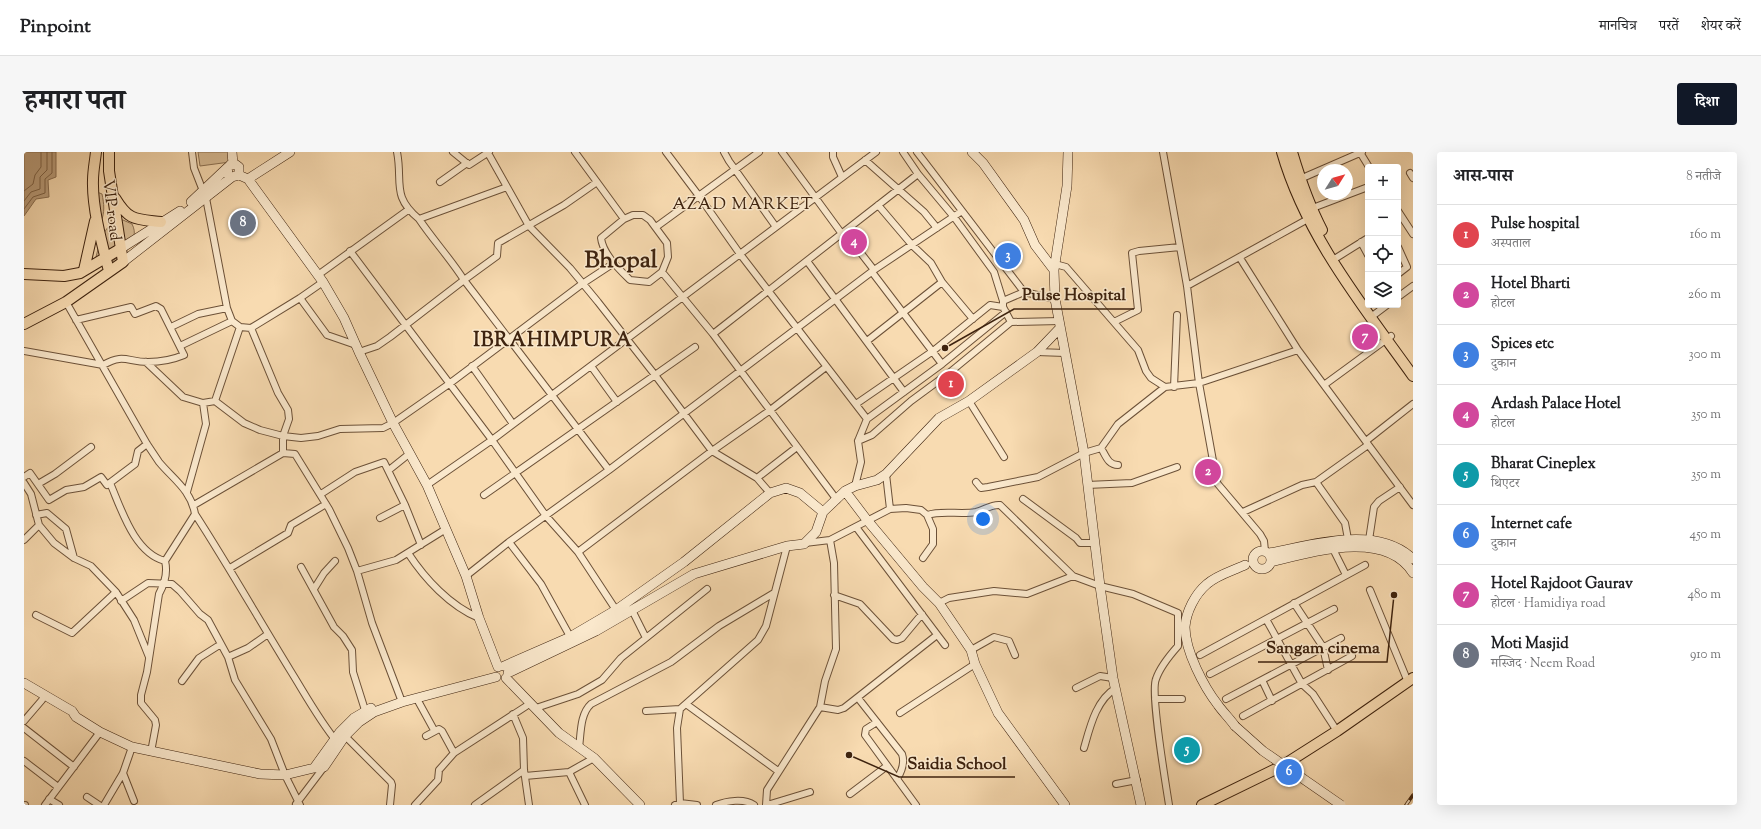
<!DOCTYPE html>
<html lang="hi">
<meta charset="utf-8">
<style>
body{margin:0;font-family:"Sorts Mill Goudy","Noto Serif Devanagari",serif;background:#f6f6f6;color:#202124}
.controls{position:absolute;right:12px;top:12px;display:grid;overflow:hidden;border-radius:4px;box-shadow:0 4px 16px #0002}
.controls button{width:36px;height:36px;display:grid;place-items:center;padding:0;border:0;border-bottom:1px solid #e0e0e0;background:#fff;color:#202124;font:20px sans-serif}
.compass{position:absolute;left:1293px;top:12px;width:36px;height:36px;border-radius:50%;background:#fff;box-shadow:0 4px 16px #0002;rotate:53deg}
.you{position:absolute;left:959px;top:367px;width:14px;height:14px;margin:-10px;border:3px solid #fff;border-radius:50%;background:#1a73e8;box-shadow:0 0 0 6px #1a73e833}
.badge{display:grid;place-items:center;width:26px;height:26px;border-radius:50%;background:#111827;color:#fff;font-size:13px;font-weight:700}
.pin{position:absolute;translate:-50% -50%;border:2px solid #fff;box-shadow:0 1px 4px #0006}
.list{margin:0;padding:0;list-style:none}
h2{display:flex;justify-content:space-between;align-items:center;height:52px;margin:0;padding:0 16px;font-size:17px}
h2 small{font-size:13px;font-weight:400;color:#757577}
.list li{display:grid;grid-template-columns:26px 1fr auto;gap:12px;align-items:center;box-sizing:border-box;height:60px;padding:0 16px;border-top:1px solid #e0e0e0}
.list b{display:block;font-size:15px;white-space:nowrap}
.list p{margin:0;font-size:13px;white-space:nowrap;color:#757577}
.list em{font-size:13px;font-style:normal;color:#757577}
.icon{flex:none;width:22px;height:22px;fill:none;stroke:currentColor;stroke-width:2;stroke-linecap:round;stroke-linejoin:round}
.map{position:relative;flex:none;width:1389px;height:653px;overflow:hidden;border-radius:4px}
header{display:flex;align-items:center;gap:24px;box-sizing:border-box;height:56px;padding:0 20px;background:#fff;border-bottom:1px solid #e0e0e0}
header strong{font-size:19px}
nav{display:flex;gap:22px;margin-inline-start:auto;font-size:14px}
.intro{display:flex;align-items:center;justify-content:space-between;box-sizing:border-box;height:96px;padding:0 24px}
h1{margin:0;font-size:28px}
.button{padding:10px 18px;border-radius:4px;background:#111827;color:#fff;font-size:14px;font-weight:700}
main{display:flex;gap:24px;padding:0 24px}
aside{flex:1;background:#fff;border-radius:4px;box-shadow:0 4px 16px #0002}
.map>svg:first-child{display:block}
.green{fill:#d8bc95;stroke:#8b7052}
.water{fill:#b99c7a;stroke:#886c4f}
.lines{fill:none;stroke-linecap:round;stroke-linejoin:round}
.shore{stroke:#7c6044;stroke-width:1}
.street-casing{stroke:#6c5138;stroke-width:8}
.secondary-casing{stroke:#3e230f;stroke-width:10}
.primary-casing{stroke:#3e230f;stroke-width:12}
.street{stroke:#fae8cc;stroke-width:6}
.secondary{stroke:#fae8cc;stroke-width:9}
.primary{stroke:#f8dbb1;stroke-width:10}
.rail-casing{stroke:#3e230f;stroke-width:3.5}
.rail{stroke:#fae8cc;stroke-width:2;stroke-dasharray:6;stroke-linecap:butt}
.secondary-bridge-casing{stroke:#3e230f;stroke-width:10;stroke-linecap:butt}
.secondary-bridge{stroke:#fae8cc;stroke-width:9}
.labels{text-anchor:middle;stroke-width:3;stroke-linejoin:round;paint-order:stroke}
.street-label{font-size:16px;fill:#3e230f;stroke:#fae8cc}
.neighbourhood-label{font-size:17px;letter-spacing:1px;fill:#3e230f;stroke:#fae8cc}
.district-label{font-size:20px;font-weight:bold;letter-spacing:1px;fill:#3e230f;stroke:#fae8cc}
.town-label{font-size:24px;font-weight:bold;fill:#3e230f;stroke:#fae8cc}
.leader{fill:none;stroke:#3e230f;stroke-width:1.5}
.callout-dot{fill:#3e230f;stroke:#fae8cc;stroke-width:1.5}
.callout-label{font-size:17px;text-anchor:middle;font-weight:bold;fill:#3e230f;stroke:#fae8cc;stroke-width:3;stroke-linejoin:round;paint-order:stroke}
</style>
<header>
<strong>Pinpoint</strong>
<nav><a>मानचित्र</a><a>परतें</a><a>शेयर करें</a></nav>
</header>
<div class="intro"><h1>हमारा पता</h1><a class="button">दिशा</a></div>
<main>
<div class="map">
<svg width="1389" height="653" viewBox="0 0 1389 653">
<rect width="100%" height="100%" fill="#f8dbb1"/>
<filter id="stains"><feTurbulence type="fractalNoise" baseFrequency=".005" numOctaves="4"/><feColorMatrix values="0 0 0 0 .2 0 0 0 0 .09 0 0 0 0 .02 0 0 0 .5 -.17"/></filter>
<radialGradient id="worn" r=".72"><stop offset=".6" stop-color="#630" stop-opacity="0"/><stop offset="1" stop-color="#630" stop-opacity=".3"/></radialGradient>
<path class="green" d="M174 0H204L206 10 176 14Z
M73 40 78 42C80 52 81 60 77 70Z
M99 68 108 72C117 89 98 103 85 111L73 109 72 105C76 89 80 70 99 68Z"/>
<path class="water" d="M0 0H32V25L24 28 25 45 12 47 0 64Z"/>
<g class="lines">
<path class="shore" d="M0 39 9 32 11 23 17 15V0
M0 49 7 40 16 37V25L23 18V0
M0 57 9 45 21 41V27L28 21V0"/>
<g class="street-casing">
<path id="street" d="M168 0 170 16 179 39
M373 0C379 30 367 44 395 67L483 35
M429 0 445 13 465 0
M551 0 600 67
M642 0 675 44 716 102 843 267
M700 0 705 9 752 75
M758 0 818 82H822L850 118
M809 0V5L818 25
M879 0 894 22 930 65 970 120 979 149
M893 0 1000 140 1031 147
M1139 0 1163 134 1175 231 1193 331 1236 382 1240 389 1241 399
M464 1 505 74 546 116 574 150 631 223 688 299 733 326 746 341
M1337 2 1345 15
M841 8 900 60 913 76
M1386 21 1389 26
M1276 27 1338 0
M416 30 443 11
M182 46 203 156 208 169 216 175 227 176 276 146 299 130
M854 53 888 93 907 111 918 130 949 167
M1286 57 1344 35
M1374 59 1389 82
M609 63H619L626 68 643 91 644 105 638 120 625 130 606 128C595 117 579 102 577 86L600 67Z
M395 67C409 88 426 106 440 128L585 318
M632 75 735 0
M1337 90 1344 103
M1374 95 1383 115 1374 122
M326 99 468 288 522 364 554 400 594 461
M1216 106 1274 198 1389 353
M1312 106 1344 86
M783 109 880 240
M1031 112 1042 115 1114 198 1122 219 1127 226 1141 235
M638 120 689 182 813 348
M848 120 918 212
M294 123 384 58
M1163 134 1284 67
M1374 145 1389 134
M276 146 303 183 332 193
M42 150 123 292C127 298 131 304 135 310 149 327 167 338 171 362 204 413 234 466 266 518 281 542 295 568 313 590
M1351 162 1363 153
M987 170 979 155V149L1000 140
M1090 170 1114 158 1108 101 1115 99 1156 95
M147 175 174 162 203 156
M227 176 254 241 264 258 265 267 259 284V301
M689 182 894 22
M843 189 918 130
M156 194 208 169
M0 199 79 213C100 201 103 210 124 210 137 210 148 208 160 203L137 157 132 154 111 162 107 155 52 168
M335 200 353 194 366 185 440 128 473 104 474 91 540 53 573 30
M1013 200 1041 201
M122 210 159 245 179 251 191 249 220 271 236 278 259 284 277 286 294 284 316 277 359 276 369 271 425 232 558 132 590 111
M448 214 489 272
M567 214 593 250
M1300 233 1367 184
M1150 235 1153 163
M191 249 216 175
M945 249 980 305
M832 252 909 199 966 153 979 155
M834 289 848 283 887 249 925 221 987 170 1036 169
M1342 289 1389 252
M1077 296C1082 304 1084 313 1094 313
M365 318 385 302
M862 322 866 357
M0 325 6 321 25 348 42 338 60 335 77 325 83 333 111 312 114 299 123 292
M733 326 773 295
M952 330 957 336 964 335 1014 325 1060 301 1077 296 1094 272 1141 235 1175 231 1274 198
M1292 330 1321 371 1324 387
M0 331 7 342 15 373 0 388
M86 331C97 356 110 401 141 409
M14 332 31 322 67 295
M403 333 468 288 852 0
M1063 333 1108 331 1153 315
M831 334 837 310 834 289 843 267 918 212 982 160
M163 340 182 272 179 251
M297 342 331 320 360 310 381 353
M460 343 671 195
M999 347 1052 386 1056 391H1070
M170 353 259 301 271 302 305 357 324 396 333 419 348 471 378 550
M1219 360 1278 333 1292 330 1344 293
M12 363 23 361 42 377 50 406
M903 363C919 358 936 363 952 360 961 358 967 352 976 353L1049 424 1076 434 1109 442 1154 461V494C1146 503 1136 515 1132 527 1126 540 1142 633 1145 653
M356 366 381 353 397 393
M15 373 30 391 50 406 67 414 92 440 110 468 125 505
M832 375 921 493
M1345 388 1350 355 1355 349 1376 335
M485 390 517 432 548 488
M781 391 806 388 866 357 882 356 897 358 903 363 909 377V392L899 406
M1309 397 1322 423
M554 400 688 299 745 259 802 215
M384 401C401 427 426 454 455 466
M277 415 310 475 319 484 328 498 329 520 341 558
M206 416 264 381 267 373 302 352
M333 419 372 408 422 377
M442 424 485 390 585 318 850 118 938 59
M290 437 300 421 311 409
M1346 438 1384 530
M810 443 836 452 869 487 873 488 878 486 898 462
M97 449 124 431 148 432 156 439 176 462 184 468 204 505 211 528 247 587 261 623 276 653
M915 451 925 446 970 439 1003 442 1049 424
M1270 451 1299 495 1304 518
M12 463 48 481 92 440
M1242 467 1278 532 1289 542 1313 579
M622 486 683 437
M947 498 970 485 985 489 991 503
M1176 503 1341 413
M204 505 224 496 244 482
M1186 522 1310 457
M1238 528 1248 549
M158 529 175 506 197 492
M1052 536 1076 524 1089 526
M834 546 878 602C881 611 878 619 873 627
M393 547 410 578
M1131 547H1158
M1202 547 1317 486
M662 552 754 619
M796 555 814 558 820 556 913 483
M512 556 554 542 578 528 597 506 622 486 608 458
M622 559 656 557
M876 561 951 512
M489 562 499 586 500 618 505 653
M1219 564 1328 504
M0 569 18 548 20 543
M853 570 842 577 841 583 892 653
M0 576 50 615
M321 584 367 630 368 633 366 653
M402 584 415 577 418 579 430 601
M555 596C557 581 556 562 567 552L647 510 695 474 750 441
M1060 596C1066 575 1072 548 1092 536
M127 600 132 573 131 568 117 551V543L123 520 135 442C141 431 144 421 141 409L171 362
M0 609 34 635
M545 620 561 653
M99 621 110 649
M501 624 545 620 570 606
M1092 632 1113 628
M826 642 863 614
M63 645 75 653
M25 647 35 653
M656 651 673 653
M272 652 300 615
M0 653H1
M21 653 76 580
M80 653 99 621 108 595
M391 653 414 628 415 618 430 601 507 551
M451 653 500 618
M651 653 656 651 653 576 656 557 734 488 742 474 763 394
M692 653C702 649 720 646 730 653
M742 653 743 638 796 555 801 529 812 497 810 411 806 388
M743 653 786 640"/>
</g>
<g class="secondary-casing">
<path id="secondary" d="M208 0 209 12
M948 0 959 11 1000 68 1011 93 1030 118
M1044 0 1043 34 1030 118 1031 147 1060 301 1076 434 1089 526 1117 653
M215 23 224 27 299 130 320 166 335 200 369 271 403 333 442 424 455 466 474 515
M224 27 266 0
M167 50 204 15
M96 97 156 59
M99 110 208 25 215 23V15L211 12 206 13 203 18 205 24 208 25
M821 339 843 368 899 435 915 451 947 498 951 512 974 561 1041 653
M1229 408a9 9 0 1 1 18 0a9 9 0 1 1-18 0Z
M1245 401C1289 393 1353 372 1389 407
M1247 410C1288 400 1362 377 1389 421
M480 514 546 485 592 458 660 410 746 341 762 336 776 341 799 360
M484 521 572 479 670 422 763 394 780 392 792 380 799 360 821 339 831 334 853 328 862 322 915 266 945 249 1013 200 1036 176
M482 526 535 581 570 606 616 653
M0 531 41 555 48 559 52 565 76 580 108 595 236 622 261 623 290 616 300 615 321 584 335 570 350 560 378 550 472 525
M1211 574C1206 567 1199 560 1194 553 1180 535 1161 499 1161 475 1162 460 1171 442 1183 432 1193 423 1208 419 1221 413
M290 616 316 580 330 566 347 556"/>
</g>
<g class="primary-casing">
<path id="primary" d="M72 0C71 9 69 19 69 28 68 56 78 92 85 119
M1258 0C1282 84 1339 154 1389 224
M1268 0C1276 27 1285 53 1298 78
M91 46C105 69 111 67 137 70
M60 118 71 69
M0 122 40 124 56 121 96 97
M0 172 42 150 99 110 85 19V0
M1178 653 1258 614 1313 579 1389 526"/>
</g>
<use href="#street" class="street"/>
<use href="#secondary" class="secondary"/>
<use href="#primary" class="primary"/>
<g class="rail-casing">
<path id="rail" d="M1382 653 1389 643"/>
</g>
<use href="#rail" class="rail"/>
<g class="secondary-bridge-casing">
<path id="secondary-bridge" d="M1211 574 1239 599 1317 653"/>
</g>
<use href="#secondary-bridge" class="secondary-bridge"/>
</g>
<g class="labels">
<g class="street-label">
<text transform="translate(89 58) rotate(83)" y="6">VIP road</text>
</g>
<g class="neighbourhood-label">
<text x="719" y="57">AZAD MARKET</text>
</g>
<g class="district-label">
<text x="529" y="194">IBRAHIMPURA</text>
</g>
<g class="town-label">
<text x="597" y="115">Bhopal</text>
</g>
</g>
<path class="leader" d="M921 196L990 157H1110M1370 443L1363 510H1234M825 603L875 625H991"/>
<g class="callout-dot">
<circle cx="921" cy="196" r="4"/>
<circle cx="1370" cy="443" r="4"/>
<circle cx="825" cy="603" r="4"/>
</g>
<g class="callout-label">
<text x="1050" y="148">Pulse Hospital</text>
<text x="1299" y="501">Sangam cinema</text>
<text x="933" y="617">Saidia School</text>
</g>
<rect width="100%" height="100%" filter="url(#stains)"/>
<rect width="100%" height="100%" fill="url(#worn)"/>
</svg>
<div class="controls">
<button>+</button>
<button>−</button>
<button><svg class="icon" aria-label="locate" viewBox="0 0 24 24"><circle cx="12" cy="12" r="6"/><path d="M12 2v4M12 18v4M2 12h4M18 12h4"/></svg></button>
<button><svg class="icon" aria-label="layers" viewBox="0 0 24 24"><path d="M12 4l9 5-9 5-9-5zM3 14l9 5 9-5"/></svg></button>
</div>
<svg class="compass" viewBox="-18 -18 36 36"><path d="M0-13l5 13h-10z" fill="#e53935"/><path d="M0 13l5-13h-10z" fill="#757577"/></svg>
<div class="you"></div>
<div class="pin badge" style="left:927px;top:232px;background:#e0444e">1</div>
<div class="pin badge" style="left:1184px;top:320px;background:#d1479c">2</div>
<div class="pin badge" style="left:984px;top:104px;background:#3f7fe0">3</div>
<div class="pin badge" style="left:830px;top:90px;background:#d1479c">4</div>
<div class="pin badge" style="left:1163px;top:598px;background:#0f9aa8">5</div>
<div class="pin badge" style="left:1265px;top:620px;background:#3f7fe0">6</div>
<div class="pin badge" style="left:1341px;top:185px;background:#d1479c">7</div>
<div class="pin badge" style="left:219px;top:71px;background:#6b7280">8</div>
</div>
<aside>
<h2>आस-पास<small>8 नतीजे</small></h2>
<ul class="list">
<li><span class="badge" style="background:#e0444e">1</span><div><b>Pulse hospital</b><p>अस्पताल</p></div><em>160 m</em></li>
<li><span class="badge" style="background:#d1479c">2</span><div><b>Hotel Bharti</b><p>होटल</p></div><em>260 m</em></li>
<li><span class="badge" style="background:#3f7fe0">3</span><div><b>Spices etc</b><p>दुकान</p></div><em>300 m</em></li>
<li><span class="badge" style="background:#d1479c">4</span><div><b>Ardash Palace Hotel</b><p>होटल</p></div><em>350 m</em></li>
<li><span class="badge" style="background:#0f9aa8">5</span><div><b>Bharat Cineplex</b><p>थिएटर</p></div><em>350 m</em></li>
<li><span class="badge" style="background:#3f7fe0">6</span><div><b>Internet cafe</b><p>दुकान</p></div><em>450 m</em></li>
<li><span class="badge" style="background:#d1479c">7</span><div><b>Hotel Rajdoot Gaurav</b><p>होटल · Hamidiya road</p></div><em>480 m</em></li>
<li><span class="badge" style="background:#6b7280">8</span><div><b>Moti Masjid</b><p>मस्जिद · Neem Road</p></div><em>910 m</em></li>
</ul>
</aside>
</main>
